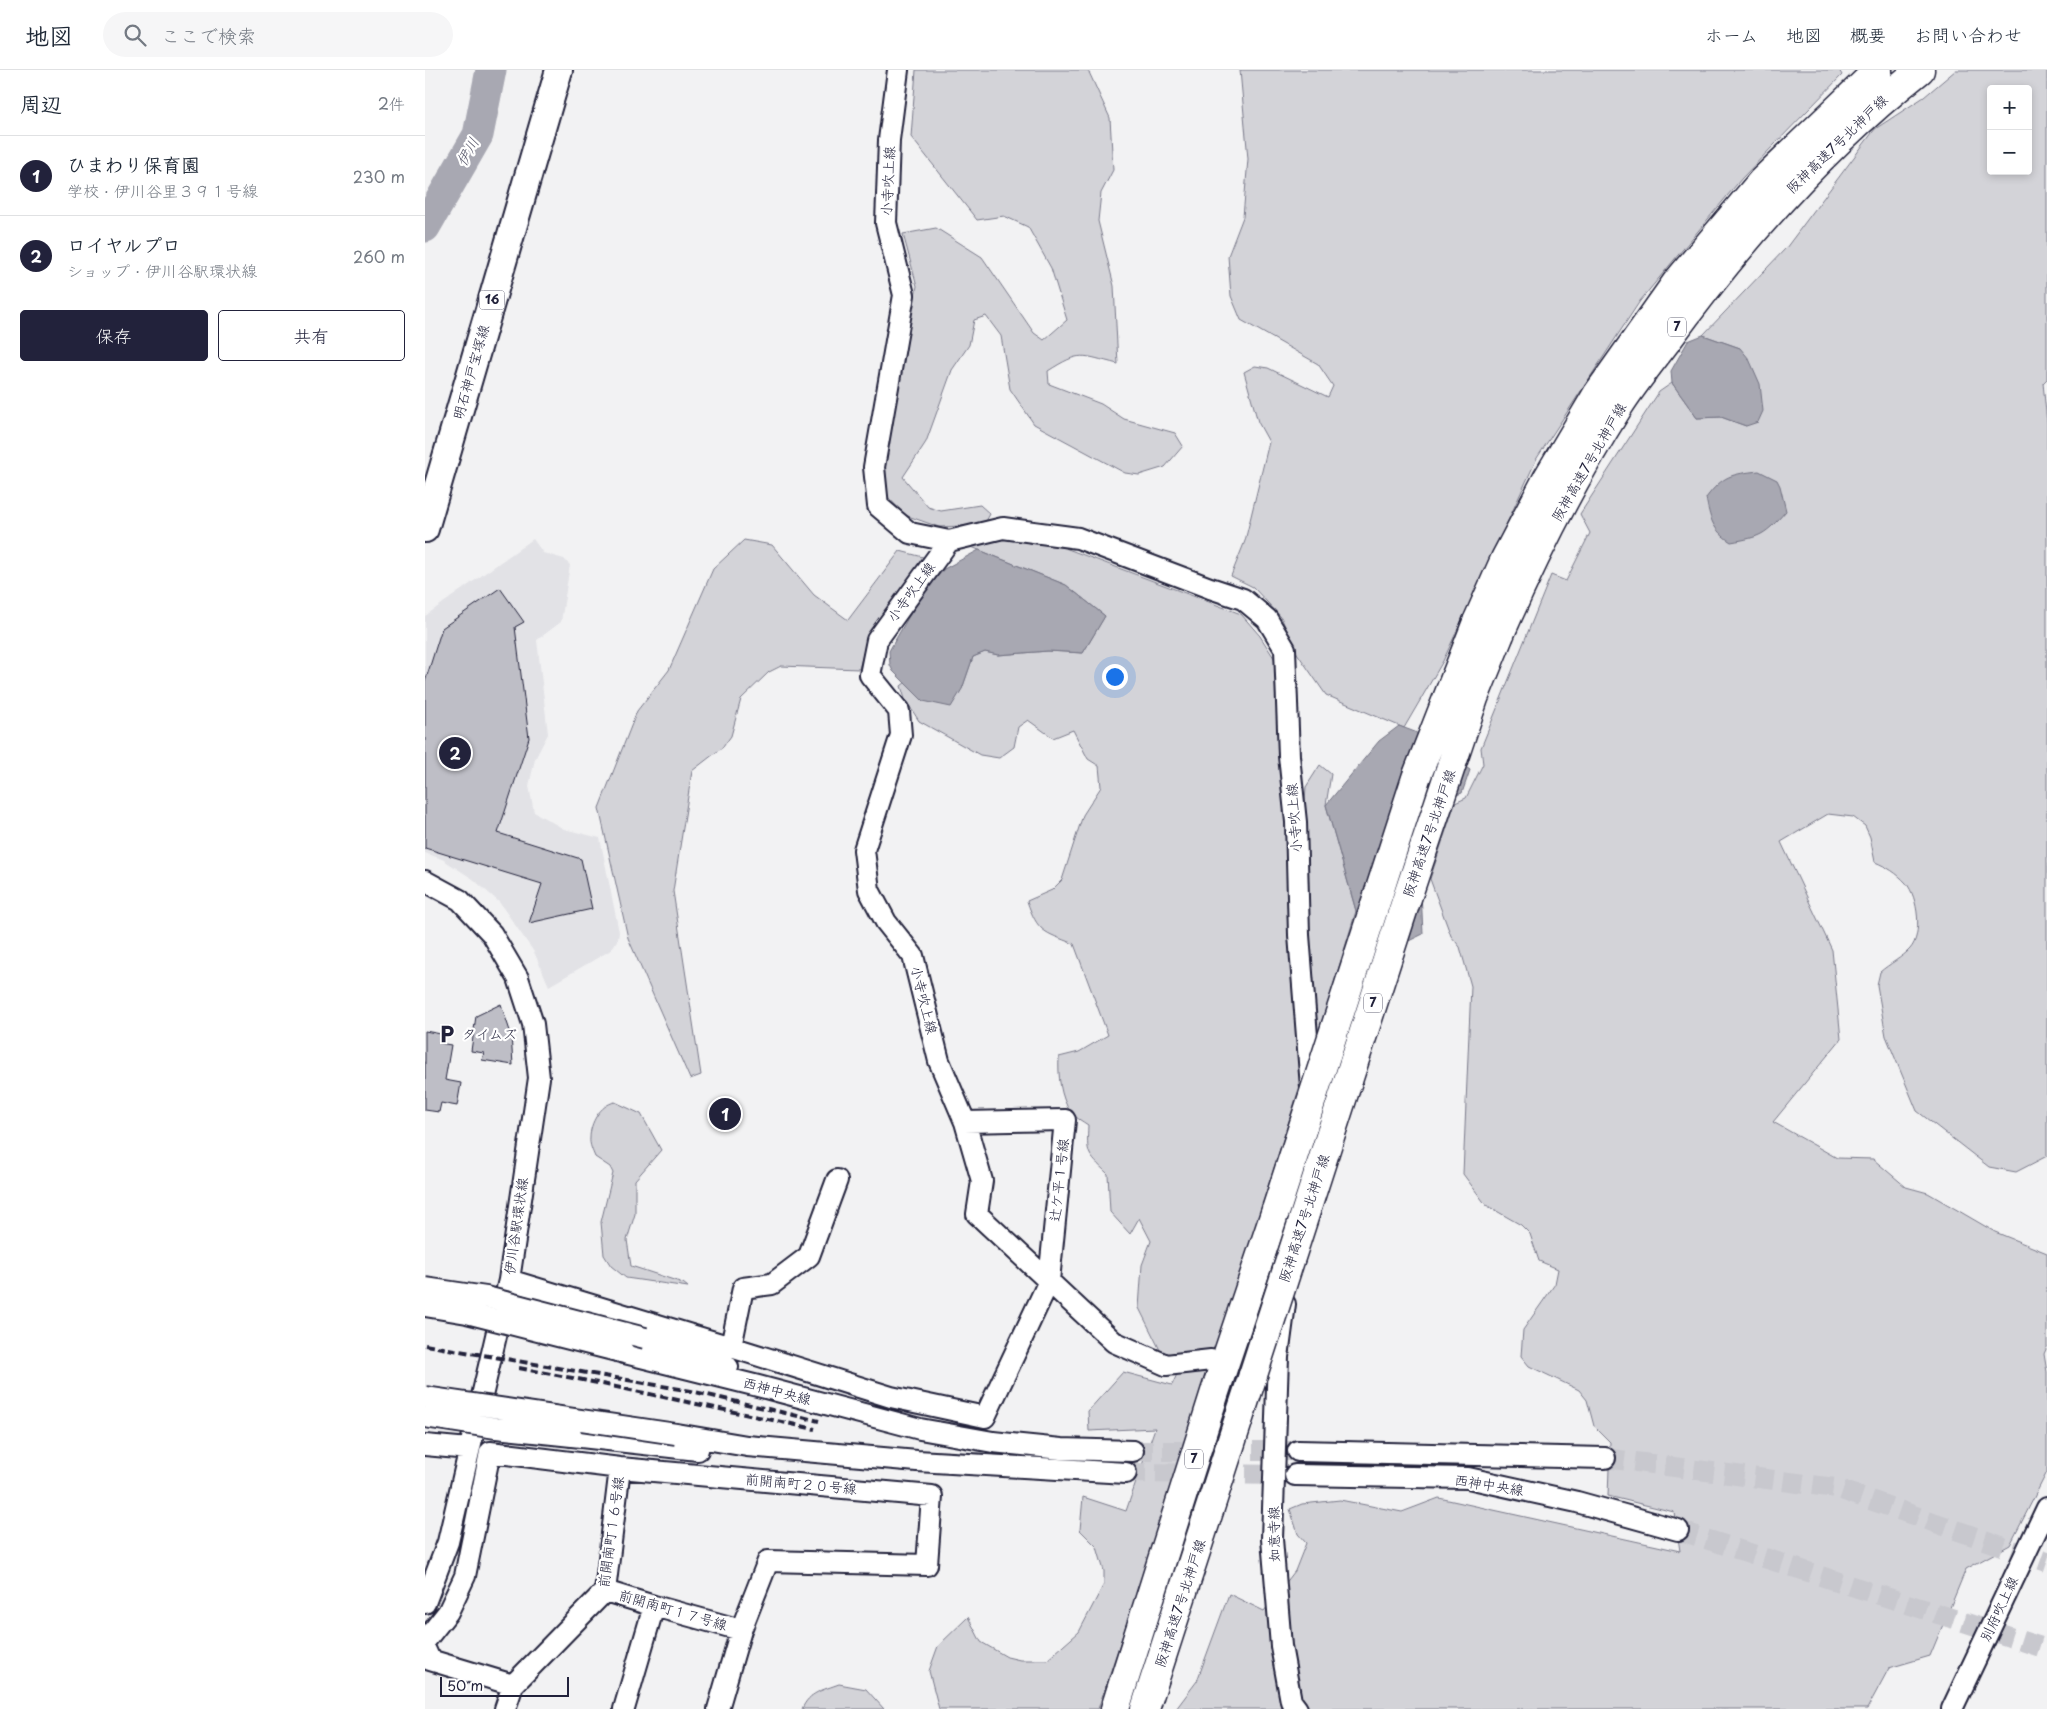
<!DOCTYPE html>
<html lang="ja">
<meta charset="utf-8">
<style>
body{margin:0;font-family:"Playpen Sans","Klee One",sans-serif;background:#f6f6f7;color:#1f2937}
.controls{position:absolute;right:15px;top:15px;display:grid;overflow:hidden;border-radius:5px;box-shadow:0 2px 8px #0003}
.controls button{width:45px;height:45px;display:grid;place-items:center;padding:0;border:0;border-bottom:1px solid #e0e1e3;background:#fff;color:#1f2937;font:25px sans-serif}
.scale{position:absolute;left:15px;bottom:12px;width:129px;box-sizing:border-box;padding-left:5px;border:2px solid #22223b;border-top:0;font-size:14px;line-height:18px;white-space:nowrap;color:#22223b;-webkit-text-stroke:4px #fff;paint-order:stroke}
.you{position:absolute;left:689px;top:606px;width:18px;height:18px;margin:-12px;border:4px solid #fff;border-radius:50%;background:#1a73e8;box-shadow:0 0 0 8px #1a73e833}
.badge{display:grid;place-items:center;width:32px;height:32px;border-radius:50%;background:#22223b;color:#fff;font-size:16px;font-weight:700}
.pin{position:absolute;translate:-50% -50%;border:2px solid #fff;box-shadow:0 1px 5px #0006}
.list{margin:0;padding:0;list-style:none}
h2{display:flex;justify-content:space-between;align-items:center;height:65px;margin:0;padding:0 20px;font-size:21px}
h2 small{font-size:16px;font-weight:400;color:#747a83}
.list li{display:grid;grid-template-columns:32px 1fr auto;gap:15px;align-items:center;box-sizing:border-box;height:80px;padding:0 20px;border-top:1px solid #e0e1e3}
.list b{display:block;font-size:19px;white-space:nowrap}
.list p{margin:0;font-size:16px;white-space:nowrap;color:#747a83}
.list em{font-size:16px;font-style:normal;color:#747a83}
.actions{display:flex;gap:10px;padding:15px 20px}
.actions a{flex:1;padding:11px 0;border:1px solid #22223b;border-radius:5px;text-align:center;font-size:18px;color:#22223b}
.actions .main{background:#22223b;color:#fff}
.icon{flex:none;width:28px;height:28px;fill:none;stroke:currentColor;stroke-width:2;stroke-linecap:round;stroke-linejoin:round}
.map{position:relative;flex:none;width:1622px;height:1639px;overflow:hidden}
header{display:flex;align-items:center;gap:30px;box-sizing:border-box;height:70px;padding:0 25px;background:#fff;border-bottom:1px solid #e0e1e3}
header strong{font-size:24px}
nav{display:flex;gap:28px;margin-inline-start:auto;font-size:18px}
.search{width:350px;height:45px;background:#f6f6f7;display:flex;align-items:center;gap:12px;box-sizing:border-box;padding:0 18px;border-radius:28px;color:#747a83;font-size:19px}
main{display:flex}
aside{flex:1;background:#fff}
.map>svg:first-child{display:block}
.built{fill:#e2e2e6}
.green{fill:#d3d3d8;stroke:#7a7a8a;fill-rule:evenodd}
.water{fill:#a8a8b2;stroke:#727282}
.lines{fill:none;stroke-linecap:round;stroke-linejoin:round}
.river{stroke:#a8a8b2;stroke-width:31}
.building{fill:#bebec6;stroke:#22223b}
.minor-tunnel{stroke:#c8c8ce;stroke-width:20;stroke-dasharray:20 10;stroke-linecap:butt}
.minor-casing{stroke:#22223b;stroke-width:24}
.major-casing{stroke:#22223b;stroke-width:30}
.highway-casing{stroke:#22223b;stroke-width:31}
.minor{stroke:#fff;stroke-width:20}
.major{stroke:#fff;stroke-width:26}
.highway{stroke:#fff;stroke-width:28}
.rail{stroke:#22223b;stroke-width:4;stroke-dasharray:8 4;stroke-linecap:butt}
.minor-bridge-casing{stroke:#22223b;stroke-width:24;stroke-linecap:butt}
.highway-bridge-casing{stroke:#22223b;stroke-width:31;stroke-linecap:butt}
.minor-bridge{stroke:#fff;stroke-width:20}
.highway-bridge{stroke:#fff;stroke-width:28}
.labels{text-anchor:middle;stroke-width:4.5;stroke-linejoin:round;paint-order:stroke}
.shield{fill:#fff;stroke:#646476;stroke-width:1}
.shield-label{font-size:12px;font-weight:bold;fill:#22223b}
.street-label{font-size:14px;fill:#22223b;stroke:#fff}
.poi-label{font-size:14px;fill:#22223b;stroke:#fff;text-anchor:start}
.water-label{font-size:15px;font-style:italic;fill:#58586b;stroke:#fff}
</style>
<header>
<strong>地図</strong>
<div class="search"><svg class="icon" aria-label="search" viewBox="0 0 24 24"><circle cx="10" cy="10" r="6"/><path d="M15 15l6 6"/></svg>ここで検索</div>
<nav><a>ホーム</a><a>地図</a><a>概要</a><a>お問い合わせ</a></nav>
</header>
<main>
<aside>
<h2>周辺<small>2件</small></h2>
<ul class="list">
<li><span class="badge">1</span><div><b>ひまわり保育園</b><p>学校 · 伊川谷里３９１号線</p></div><em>230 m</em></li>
<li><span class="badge">2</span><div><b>ロイヤルプロ</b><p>ショップ · 伊川谷駅環状線</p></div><em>260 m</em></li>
</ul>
<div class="actions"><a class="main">保存</a><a>共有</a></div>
</aside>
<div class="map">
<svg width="1622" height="1639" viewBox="0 0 1622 1639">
<rect width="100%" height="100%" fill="#f2f2f3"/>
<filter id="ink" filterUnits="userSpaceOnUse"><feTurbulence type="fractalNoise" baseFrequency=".02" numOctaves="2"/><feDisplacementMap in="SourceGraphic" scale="10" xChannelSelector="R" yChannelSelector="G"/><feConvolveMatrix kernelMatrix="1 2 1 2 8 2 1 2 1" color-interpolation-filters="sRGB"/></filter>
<g filter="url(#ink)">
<path class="built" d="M108 469 118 483 139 489 145 495 136 552 112 570 123 664 110 689 104 716 109 742 139 759 175 768 194 862 193 869 186 880 124 916 109 882 74 832 48 809 17 789 0 783V546Z"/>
<path class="green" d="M491 0H663L685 48 688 100 676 123 673 151 689 216 693 294C656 285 656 280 623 301L624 314 676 334 699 349 750 363 758 376 740 397 714 405 700 403 609 354 585 319 576 266 561 246 549 250 544 275 527 300 501 372 478 407 503 437 516 441 555 435 565 444 559 455 514 457 480 445 459 423 453 398 492 216 478 164 511 158 557 187 609 263 619 270 642 250 626 198 603 157 579 146 552 150 486 67Z
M815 0H1414L1417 5 1317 108 1215 231 1112 388 1018 591 979 658 901 625 872 583 856 547 828 517 806 506 820 471 844 372 833 352 819 302 830 296 843 298 903 327 908 316 893 294 816 250 806 226 803 186 818 147 823 89Z
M1531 0H1622V309L1618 313 1622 353V1086L1591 1102 1564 1097 1492 1041 1461 966 1452 915 1455 902C1464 894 1478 887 1485 879 1498 865 1493 827 1481 813 1472 803 1462 797 1450 792L1445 767 1440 756 1428 747 1403 744 1356 772 1407 880 1416 969 1348 1052 1412 1088 1448 1089 1481 1117 1503 1123 1570 1162 1622 1183V1277L1619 1284 1622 1302V1402L1585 1475 1541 1499 1505 1586 1464 1598 1442 1639H751L772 1611 804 1524 839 1541 870 1501 881 1473 873 1464 865 1439 877 1434 915 1430 977 1442 1014 1428 1255 1481 1249 1442 1183 1426 1185 1372 1169 1356 1162 1330 1154 1320 1104 1296 1096 1286 1098 1260 1130 1214 1133 1199 1114 1191 1105 1164 1096 1155 1061 1135 1038 1104 1046 916 1035 877 1026 866 1005 809 1030 733 1041 728 1058 694 1056 678 1126 505 1141 511 1165 463 1155 444 1234 322 1247 313 1272 348 1296 347 1321 356 1315 278 1278 265 1361 178 1450 59 1499 27ZM1566 19H1603V101H1566Z
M585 468 640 478 816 544 835 566 851 591 878 1006 768 1355 673 1639H514L504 1601 513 1576 543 1547 556 1572 582 1587 595 1590H622L654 1562 679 1514V1501L672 1477 655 1460 658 1427 701 1441 730 1358 664 1361 663 1341 698 1302 747 1315 754 1300 738 1286 714 1238 717 1195 726 1171 714 1148 705 1164 685 1142 683 1104C661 1083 662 1085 663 1055 657 1051 650 1047 646 1043 635 1027 633 1005 634 987L654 982 683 965 649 874C619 862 613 863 602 831L627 820 637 810 658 745 676 717 674 696 663 689 648 660 628 668 603 650 593 657 589 677 574 688 555 685 494 651 480 629 476 616 481 612 498 631 537 619 548 587 560 582 573 585 623 581 658 583 680 546 641 515 544 476Z
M319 470 347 475 389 525 423 550 475 481 498 487 496 499 441 573 434 599 356 596 344 602 316 629 306 666 298 677 267 701 248 821 276 1005 265 1009 203 868 174 738 212 641 244 600 288 499Z
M895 695 906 704 901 735 931 841 893 966 877 772 881 717Z
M190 1032 216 1044 236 1080 210 1110V1144L202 1170 206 1196 258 1213 263 1217 201 1208 186 1196 179 1185 176 1152 188 1103 185 1097 170 1087C168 1082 164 1074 165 1068 165 1053 175 1035 190 1032Z
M414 1614 441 1619 459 1639H377C384 1622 398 1620 414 1614Z"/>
<path class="water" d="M1278 265 1315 278 1324 289 1335 314 1338 341 1333 352 1321 356 1296 347 1272 348 1247 313 1246 301 1263 271Z
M1334 401 1352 410 1355 416 1361 441C1340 465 1336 467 1306 472 1287 460 1285 448 1281 428 1298 405 1307 404 1334 401Z
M554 480 641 515 680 546 658 583 623 581 573 585 560 582 548 587 537 619 526 637 498 631 468 601 465 595 464 581 495 527 519 499Z
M974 656 990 662 1045 700 1037 723 1015 731 995 800 998 864 945 890 901 735 954 671Z"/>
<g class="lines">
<path class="river" d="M0 157 53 65 66 0"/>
</g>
<path class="building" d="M75 518 99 552 90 557 104 668 73 763 156 789 167 839 104 853 117 814 0 778V612L17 558Z
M76 934 86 964 88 995 57 990 59 983 46 981 51 946Z
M0 961 16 964 14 973 26 975 20 1010 36 1013 32 1036 16 1033 14 1042 0 1040Z"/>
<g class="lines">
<path class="minor-tunnel" d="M708 1381H873
M1180 1388 1411 1418 1622 1492
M701 1403 870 1405
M1253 1460 1622 1579"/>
<g class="minor-casing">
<path id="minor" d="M473 0 464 70 461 153 479 225 449 397 453 436 485 463 524 471 578 458 653 468 785 518 818 529 842 549 860 579 864 686 871 752 874 865 886 1017
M524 471 452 570 445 605 474 641 476 665 439 780 444 820 461 852 488 886 514 991 540 1052 557 1111 552 1144 689 1272 741 1295 786 1290
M0 811 35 830 67 864 93 908 108 954 114 1008 84 1210 23 1472 0 1533
M877 1121 885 1061
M84 1210 306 1277 466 1327 560 1347 624 1211 640 1050 540 1052
M860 1234 853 1287 847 1469 856 1576 866 1631 872 1639
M220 1268 303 1297
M306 1277 318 1218 347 1214 384 1186 412 1110
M200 1283 333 1316 495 1359 568 1372 636 1379 708 1381
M251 1364 322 1376 492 1391 701 1403
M147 1366 273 1380
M0 1375 44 1379
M873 1381 1180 1388
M870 1405 1043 1408 1152 1432 1253 1460
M180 1521 229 1536 316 1560
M0 1571 23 1542 40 1506 65 1382 195 1398 507 1426 502 1495 343 1491 316 1560 293 1639
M0 1579 5 1590 88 1615
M80 1639 88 1615 180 1521 195 1398
M199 1639 229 1536
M1527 1639 1622 1438"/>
</g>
<g class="major-casing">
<path id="major" d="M0 459 134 0"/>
</g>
<g class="highway-casing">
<path id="highway" d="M1052 552 1080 489 1122 409 1173 323 1251 213 1337 111 1453 0
M1075 564C1109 486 1148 409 1194 336 1208 314 1225 293 1241 272 1314 172 1397 77 1495 0
M690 1639 790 1322 851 1140
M720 1639 828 1305"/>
</g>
<use href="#minor" class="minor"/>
<use href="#major" class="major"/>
<use href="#highway" class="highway"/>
<path class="rail" d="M0 1275 266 1321 394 1351
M94 1298 158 1310 390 1359"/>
<g class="minor-bridge-casing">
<path id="minor-bridge" d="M0 1218 61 1227 220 1268
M0 1236 42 1243 200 1283
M0 1327 251 1364
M0 1347 71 1358 147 1366"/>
</g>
<g class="highway-bridge-casing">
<path id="highway-bridge" d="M851 1140 991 708 1052 552
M828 1305 983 825 1049 628 1075 564"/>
</g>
<use href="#minor-bridge" class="minor-bridge"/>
<use href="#highway-bridge" class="highway-bridge"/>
</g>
</g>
<defs>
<g id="parking-bare" transform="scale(1.5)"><path d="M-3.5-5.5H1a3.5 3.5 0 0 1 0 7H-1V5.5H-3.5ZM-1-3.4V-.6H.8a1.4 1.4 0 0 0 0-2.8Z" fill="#22223b" stroke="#fff" stroke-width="2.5" paint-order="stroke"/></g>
</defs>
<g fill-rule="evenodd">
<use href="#parking-bare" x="22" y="964"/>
</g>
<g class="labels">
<g class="shield">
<rect x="54.5" y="220.5" width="25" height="19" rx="4"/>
<rect x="1243" y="247.5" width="18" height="19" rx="4"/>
<rect x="939" y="923.5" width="18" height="19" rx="4"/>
<rect x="760" y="1379.5" width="18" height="19" rx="4"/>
</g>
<g class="shield-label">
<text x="67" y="234">16</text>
<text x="1252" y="261">7</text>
<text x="948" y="937">7</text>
<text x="769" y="1393">7</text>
</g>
<g class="street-label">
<text transform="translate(1412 74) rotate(-44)" y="5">阪神高速7号北神戸線</text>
<text transform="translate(463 111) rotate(-87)" y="5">小寺吹上線</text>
<text transform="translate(46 302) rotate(-74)" y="5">明石神戸宝塚線</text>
<text transform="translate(1164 392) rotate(-60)" y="5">阪神高速7号北神戸線</text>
<text transform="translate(486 522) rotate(-54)" y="5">小寺吹上線</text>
<text transform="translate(869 748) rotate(-94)" y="5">小寺吹上線</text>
<text transform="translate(1004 763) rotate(-71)" y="5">阪神高速7号北神戸線</text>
<text transform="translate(499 930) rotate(76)" y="5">小寺吹上線</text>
<text transform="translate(634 1110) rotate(-84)" y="5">辻ケ平１号線</text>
<text transform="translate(879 1148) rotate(-72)" y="5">阪神高速7号北神戸線</text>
<text transform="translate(91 1156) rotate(-82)" y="5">伊川谷駅環状線</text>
<text transform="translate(352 1321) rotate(15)" y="5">西神中央線</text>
<text transform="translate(376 1414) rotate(5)" y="5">前開南町２０号線</text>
<text transform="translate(1064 1415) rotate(9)" y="5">西神中央線</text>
<text transform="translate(186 1462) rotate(-82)" y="5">前開南町１６号線</text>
<text transform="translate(849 1464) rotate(-91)" y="5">如意寺線</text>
<text transform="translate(755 1533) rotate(-72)" y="5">阪神高速7号北神戸線</text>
<text transform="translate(1574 1539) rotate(-65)" y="5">別府吹上線</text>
<text transform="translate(248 1540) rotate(16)" y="5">前開南町１７号線</text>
</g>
<g class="poi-label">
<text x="37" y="969">タイムズ</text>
</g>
<g class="water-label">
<text transform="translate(43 82) rotate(-61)" y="5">伊川</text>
</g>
</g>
</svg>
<div class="controls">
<button>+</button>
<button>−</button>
</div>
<div class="scale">50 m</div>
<div class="you"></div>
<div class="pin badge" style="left:300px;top:1044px">1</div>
<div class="pin badge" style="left:30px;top:683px">2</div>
</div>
</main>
